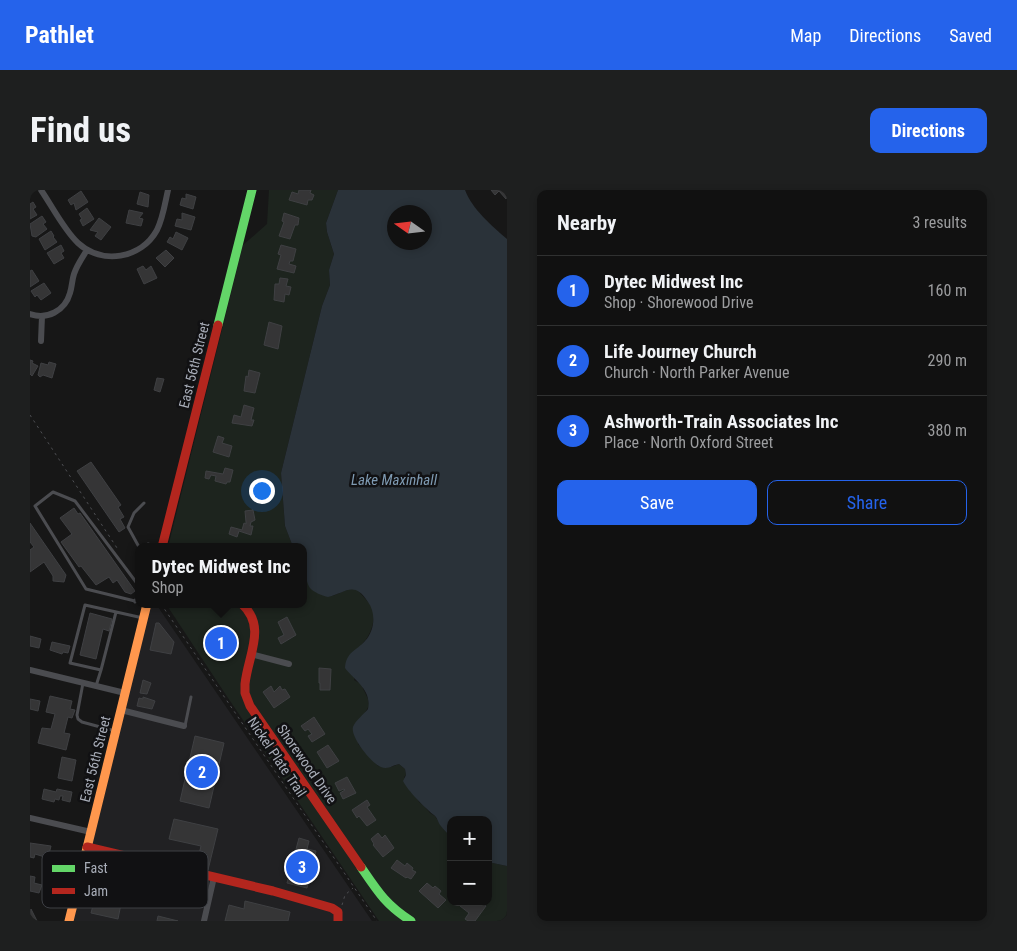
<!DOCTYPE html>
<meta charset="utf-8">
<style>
body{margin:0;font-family:"Roboto Condensed",sans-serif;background:#1e1f1f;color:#f1f3f6}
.controls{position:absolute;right:15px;bottom:15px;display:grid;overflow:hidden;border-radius:10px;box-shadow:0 2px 8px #0003}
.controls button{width:45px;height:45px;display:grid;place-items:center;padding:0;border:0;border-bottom:1px solid #303131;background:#111;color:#f1f3f6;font:25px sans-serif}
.compass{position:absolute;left:357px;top:15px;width:45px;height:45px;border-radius:50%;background:#111;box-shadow:0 2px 8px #0003;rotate:284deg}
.you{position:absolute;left:231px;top:300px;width:18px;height:18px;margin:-12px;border:4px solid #fff;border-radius:50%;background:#1a73e8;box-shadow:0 0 0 8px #1a73e833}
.badge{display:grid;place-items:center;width:32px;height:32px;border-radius:50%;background:#2563eb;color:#fff;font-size:16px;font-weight:700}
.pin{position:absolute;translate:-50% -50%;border:2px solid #fff;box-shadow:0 1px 5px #0006}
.popup{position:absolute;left:105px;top:353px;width:172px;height:65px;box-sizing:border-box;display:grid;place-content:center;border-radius:10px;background:#111;filter:drop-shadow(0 1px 4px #0005);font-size:16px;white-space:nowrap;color:#9c9d9f}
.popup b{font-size:19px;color:#f1f3f6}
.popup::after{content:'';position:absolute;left:50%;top:100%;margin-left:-10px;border:10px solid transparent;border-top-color:#111}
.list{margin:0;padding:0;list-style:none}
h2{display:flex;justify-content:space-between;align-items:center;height:65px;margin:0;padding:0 20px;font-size:21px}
h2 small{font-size:16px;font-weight:400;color:#9c9d9f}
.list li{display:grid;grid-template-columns:32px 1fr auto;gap:15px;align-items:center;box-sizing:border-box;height:70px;padding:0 20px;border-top:1px solid #303131}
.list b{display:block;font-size:19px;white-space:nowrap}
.list p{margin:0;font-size:16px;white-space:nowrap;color:#9c9d9f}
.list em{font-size:16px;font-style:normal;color:#9c9d9f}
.actions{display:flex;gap:10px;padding:15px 20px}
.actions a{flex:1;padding:11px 0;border:1px solid #2563eb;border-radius:10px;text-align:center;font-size:18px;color:#2563eb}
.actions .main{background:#2563eb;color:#fff}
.map{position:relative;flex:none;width:477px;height:731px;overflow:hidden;border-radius:10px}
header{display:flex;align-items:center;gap:30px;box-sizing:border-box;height:70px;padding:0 25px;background:#2563eb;color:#fff}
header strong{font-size:24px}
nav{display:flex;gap:28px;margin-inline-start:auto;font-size:18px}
.intro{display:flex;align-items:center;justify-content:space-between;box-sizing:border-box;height:120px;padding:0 30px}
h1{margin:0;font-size:35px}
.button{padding:12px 22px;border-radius:10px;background:#2563eb;color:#fff;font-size:18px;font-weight:700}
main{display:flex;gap:30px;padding:0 30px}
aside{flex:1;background:#111;border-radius:10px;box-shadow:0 2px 8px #0003}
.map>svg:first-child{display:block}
.built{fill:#212123}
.green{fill:#1d241e}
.water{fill:#2a3239;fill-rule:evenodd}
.building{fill:#353536;stroke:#3f4043}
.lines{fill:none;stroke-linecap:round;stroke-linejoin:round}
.path{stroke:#4d4e52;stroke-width:1;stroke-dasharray:2.5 4;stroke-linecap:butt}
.lane{stroke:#4b4c50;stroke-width:3}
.street{stroke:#4b4c50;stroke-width:6}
.fast{stroke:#63d668;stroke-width:9}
.slow{stroke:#ff974d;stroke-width:9}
.jam{stroke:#b3261e;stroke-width:9}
.labels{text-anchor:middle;stroke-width:5;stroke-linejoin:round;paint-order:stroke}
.street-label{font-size:14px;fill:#a8adb8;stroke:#111113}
.water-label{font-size:15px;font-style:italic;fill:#7f9bb3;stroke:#111113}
.key{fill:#111113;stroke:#3e4045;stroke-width:1}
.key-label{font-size:14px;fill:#a8adb8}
</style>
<header>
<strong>Pathlet</strong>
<nav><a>Map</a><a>Directions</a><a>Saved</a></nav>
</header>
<div class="intro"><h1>Find us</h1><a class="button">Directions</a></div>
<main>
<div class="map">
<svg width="477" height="731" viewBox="0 0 477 731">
<rect width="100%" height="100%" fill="#171717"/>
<path class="built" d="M121 414H126L342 731H43Z"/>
<path class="green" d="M239 0H308L296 33 297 42 304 64 299 80 300 95 292 116 251 283 255 336 263 357H138L213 55 237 34Z
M274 375C279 392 276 397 293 405 302 410 313 399 323 399 328 399 329 402 332 405 335 409 339 412 342 417 347 427 341 445 333 453L324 490 331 494 338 509 339 516 331 529 328 554 348 576 361 577 369 574 375 579 376 585 374 587 389 612 394 616 400 623 405 626 411 636 421 647V712H458V672L477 676V731H349L196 505 136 414H274Z"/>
<path class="water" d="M308 0H435C442 19 462 36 477 49V676L458 672V630H421V647C417 643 413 639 410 635 408 632 407 627 404 625 397 620 377 600 373 591L376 585 375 579 369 574C363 575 358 580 351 577 342 574 320 547 323 537 325 531 334 524 338 519 342 500 325 491 315 478 316 462 326 461 335 451 345 440 346 423 338 412 324 390 316 403 298 407 293 406 283 402 280 398 274 389 274 367 274 357H263L255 336 251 283 292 116 300 95 299 80 304 64 297 42 296 33ZM364 22H394V52H364Z"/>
<path class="building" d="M269 0H281L280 3 284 5 282 10H278L277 15 259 10 262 2 268 4Z
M461 0H477V7L476 9 469 1 465 5Z
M51 1 58 12 46 20 44 13 41 15 38 10Z
M110 2 119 5 118 17 107 14Z
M156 4 166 7 163 19 150 15 152 8 156 9Z
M3 12 6 17 3 19 7 25 0 29V14Z
M57 18 64 29 53 36 50 30 52 29 49 24Z
M99 20 113 23 109 28 113 29 111 36 96 33Z
M152 23 165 27 161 40 145 36 147 29 152 30Z
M254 23 269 28 268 35H265L260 49 249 46 254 32 252 31Z
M12 26 16 32 13 34 17 39 6 47 2 46 0 34Z
M69 28 81 37 71 50 65 46 68 42 60 40Z
M21 41 24 46 23 47 27 52 15 60 9 49Z
M146 42 158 48 152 60 137 52 140 47 143 49Z
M31 55 34 61 31 63 34 68 24 74 17 63Z
M251 55 266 59 263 71H260L259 74 266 76 264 83 247 79 251 65 248 64Z
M136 60 144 68 135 77 126 68Z
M113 76 116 80 121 76 127 88 114 94 107 79Z
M2 80 9 91 0 97V81Z
M250 88 258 89 256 96 261 97 259 105 255 104 254 112 244 110 245 94H249Z
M14 93 21 103 11 110 7 105 5 107 1 101Z
M239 132 252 136 248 159 234 155Z
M0 170 3 171 2 173 8 176 2 186 0 184Z
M19 172 26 174 22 188 13 185 10 187 8 185 11 173 18 175Z
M219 180 230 183 225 203 214 201 216 186 218 187Z
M127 188 134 189 130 202 124 200Z
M214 215 224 218 221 230H224L222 236 202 233 204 225 211 227Z
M188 246 194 248 192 253 202 256 199 267 183 262Z
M61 272 91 315 88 317 94 327 90 329 95 338 89 342 47 281Z
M195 278 203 280 200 292H197L196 294 185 291 186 286 181 285 179 289 175 288 176 281 193 284Z
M44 318 48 324 50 323 105 401 101 404 95 402 87 390 83 393 79 387 66 395 51 376 49 377 31 352 42 344 30 328Z
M223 320 225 330 221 332 220 336H223L221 345 209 341 207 347 199 344 201 337 212 340 214 333 216 334V332L215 321Z
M0 333 36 385 34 392 23 391V386L14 372 0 382V360L4 357 0 352Z
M60 423 82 429 79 441 73 439 66 469 50 465Z
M257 427 266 445 251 454 248 448 254 445 248 432Z
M126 433H129L144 452 141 464 120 460Z
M194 437 206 456 187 469 175 450Z
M0 446 11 449 9 458 0 456Z
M22 452 40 456 38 463 33 462 32 464 20 460Z
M289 478 301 479 300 500H290V493H289Z
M113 490 121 493 117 504 110 503Z
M241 496 244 502 250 496 252 500 255 499 260 507 244 518 233 502Z
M20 506 42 511 40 519 45 520 42 528 38 527 34 543 40 544 36 560 8 553 12 538 21 539 25 524 16 522Z
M113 507 125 511 122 519 107 516 109 508 113 509Z
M0 509 10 511 8 521 0 519Z
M284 527 295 544 282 552 278 546 282 544 278 539 275 541 271 536Z
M165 546 194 553 179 618 150 611Z
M298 555 309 571 297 578 287 562Z
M32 567 46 570 42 591 28 588Z
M317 587 326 603 313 609 310 603 315 600 314 599 309 601 305 593Z
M14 599 26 602 27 599 42 602 40 612 32 610 33 606H30L29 610 25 609 24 612 12 609Z
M337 610 340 615 337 617 346 630 337 636 329 626 327 628 322 620Z
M144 629 188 639 178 680 166 677 171 656 139 649Z
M348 643 352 648 355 645 364 658 353 667 343 655 344 654 341 649Z
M269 648 279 651 277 659 286 661 277 698 257 693Z
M0 653 21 656 18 668 5 664 4 668 0 667Z
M367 670 375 676 377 673 383 678 382 680 386 682 381 689 377 687 376 688 361 678Z
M70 674 86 677 84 686 71 683 72 679H69Z
M0 686 5 687 4 693 12 695 9 703 0 701Z
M69 690 96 696 92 711 85 710V712L91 714 88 729 61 723 65 708 72 710 73 707 66 705Z
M131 692 160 698 156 714 128 706Z
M397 693 403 698 405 696 411 701 409 704 416 710 408 718 389 701Z
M215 711 260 722 258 731H195L199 715 214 719Z
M433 712H451L456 716 445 731H438L435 729 439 723 430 716Z
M1 719 7 731H0Z
M128 726 148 731H127Z"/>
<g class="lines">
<path class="path" d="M0 225 87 358
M131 414 347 731
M312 715 315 705 323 698"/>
<path class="lane" d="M109 357 98 337 104 323 114 313
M114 357 118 354 126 357
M109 396 45 311 23 302 5 316 56 399 109 412
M105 412 109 401
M86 422 71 480 40 473 55 415 113 428
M53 493 47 525 48 529 52 532 85 541
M66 496 71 480
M155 536 161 507"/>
<path class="street" d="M11 0C22 16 34 40 48 53 72 75 111 69 127 40 133 28 135 13 138 0
M0 124C17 130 35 121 40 103 42 97 42 90 44 84 47 75 52 68 57 60
M11 151 12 126
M221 464 259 474
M0 480 95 503
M91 520 154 536
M0 628 61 642
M174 731 184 687"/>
<path class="fast" d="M188 135 222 0
M331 677C348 702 356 715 381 731"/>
<path class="slow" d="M39 731 117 414"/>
<path class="jam" d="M132 357 188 135
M212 414C237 437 218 465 215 494V503L220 516 331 677
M57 657 243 701 302 718 308 722V731"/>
</g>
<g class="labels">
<g class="street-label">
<text transform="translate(164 175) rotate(-76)" y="5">East 56th Street</text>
<text transform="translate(247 567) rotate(56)" y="5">Nickel Plate Trail</text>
<text transform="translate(65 569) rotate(-76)" y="5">East 56th Street</text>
<text transform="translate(277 574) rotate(55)" y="5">Shorewood Drive</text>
</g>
<g class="water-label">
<text x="364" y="295">Lake Maxinhall</text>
</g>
</g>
<rect x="12" y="661" width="166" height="57" rx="8" class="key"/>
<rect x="22" y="675" width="23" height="7" fill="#63d668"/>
<rect x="22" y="698" width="23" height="6" fill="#b3261e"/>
<g class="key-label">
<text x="54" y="683">Fast</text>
<text x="54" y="706">Jam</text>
</g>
</svg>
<div class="controls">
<button>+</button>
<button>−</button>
</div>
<svg class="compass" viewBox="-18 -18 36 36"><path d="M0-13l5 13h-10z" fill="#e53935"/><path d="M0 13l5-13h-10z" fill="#9c9d9f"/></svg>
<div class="you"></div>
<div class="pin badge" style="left:191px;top:453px">1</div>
<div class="popup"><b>Dytec Midwest Inc</b>Shop</div>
<div class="pin badge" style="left:172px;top:582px">2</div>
<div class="pin badge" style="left:272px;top:677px">3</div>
</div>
<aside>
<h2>Nearby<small>3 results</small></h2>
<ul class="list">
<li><span class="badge">1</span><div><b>Dytec Midwest Inc</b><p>Shop · Shorewood Drive</p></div><em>160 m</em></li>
<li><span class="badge">2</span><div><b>Life Journey Church</b><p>Church · North Parker Avenue</p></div><em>290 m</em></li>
<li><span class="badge">3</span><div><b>Ashworth-Train Associates Inc</b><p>Place · North Oxford Street</p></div><em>380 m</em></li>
</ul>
<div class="actions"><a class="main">Save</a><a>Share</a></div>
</aside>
</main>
